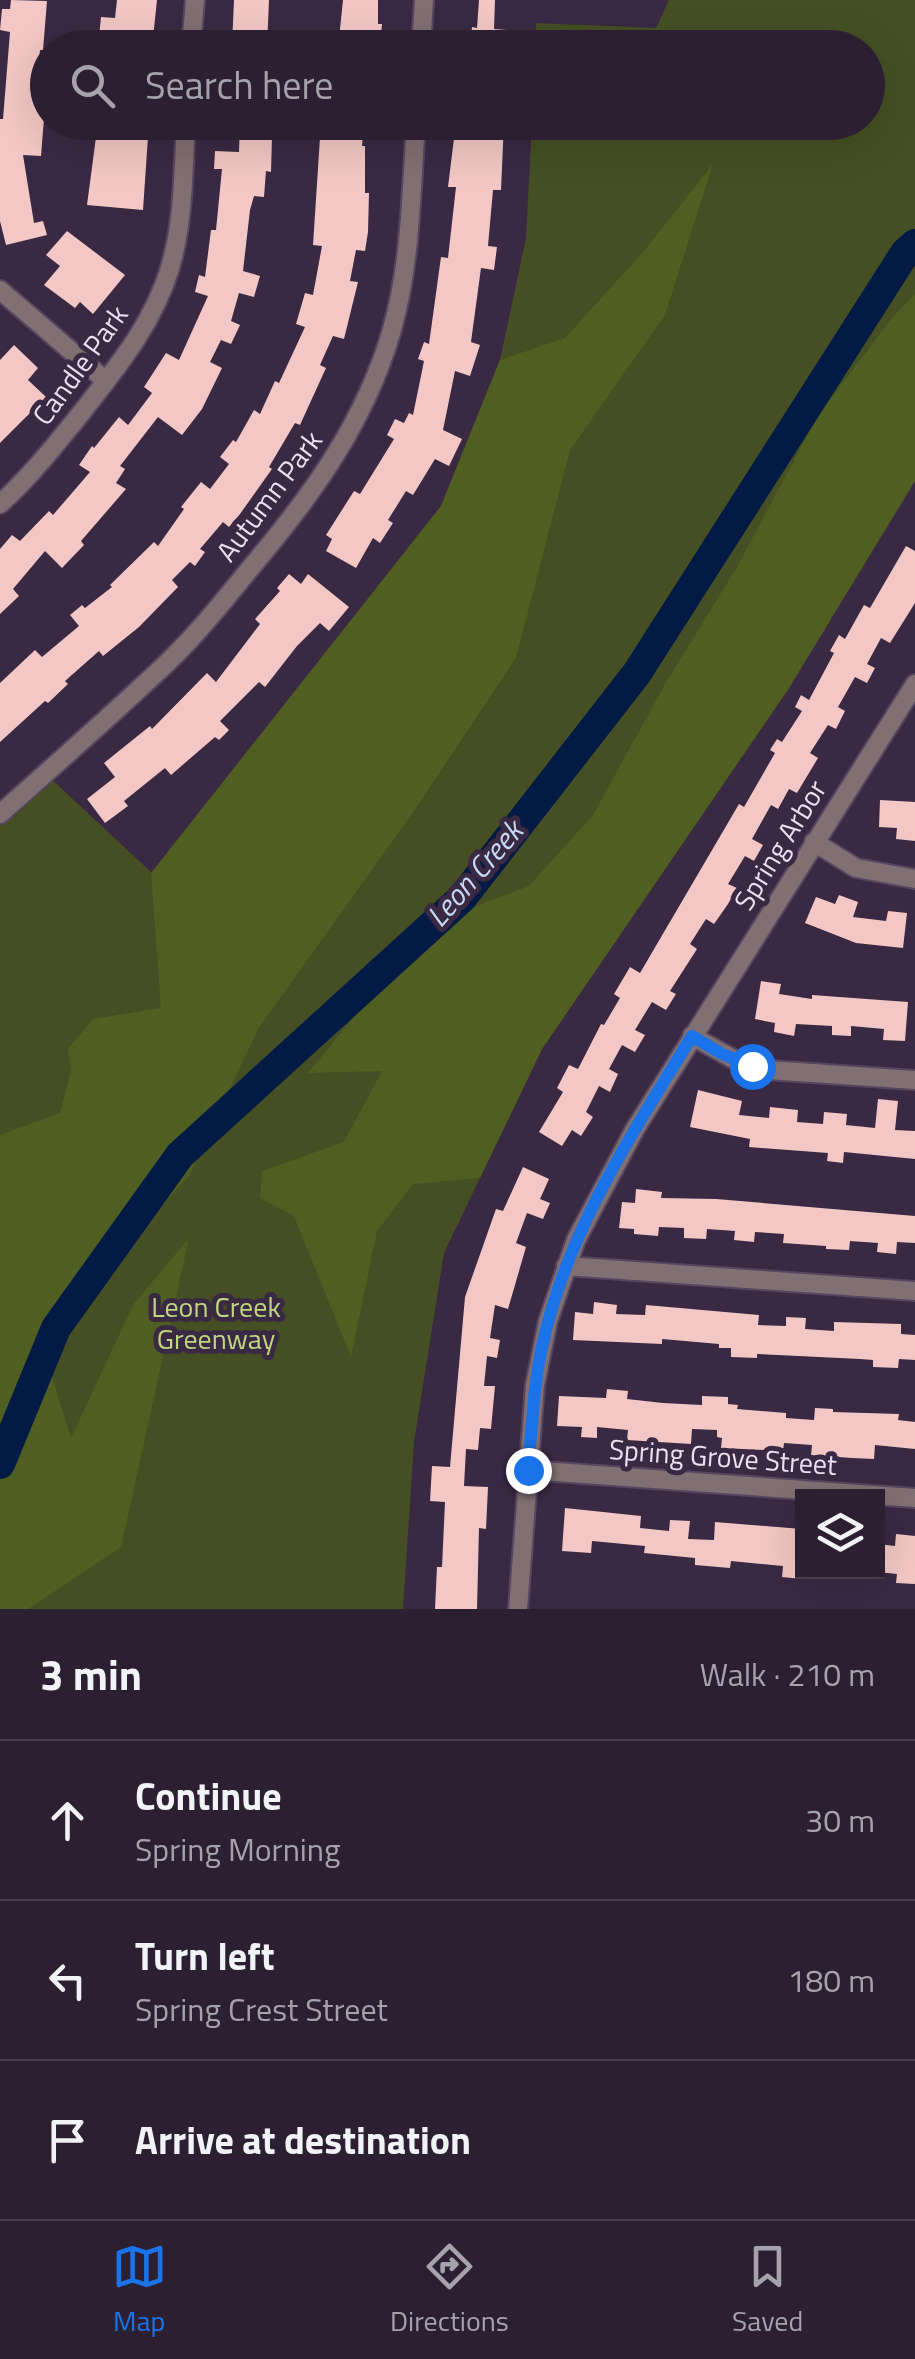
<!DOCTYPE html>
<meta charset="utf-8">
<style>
body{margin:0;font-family:"Titillium Web",sans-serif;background:#34273a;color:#f1f3f6}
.controls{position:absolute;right:30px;bottom:30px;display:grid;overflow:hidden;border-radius:0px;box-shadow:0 10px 40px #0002}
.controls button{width:90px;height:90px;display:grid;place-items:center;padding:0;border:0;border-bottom:2px solid #483d4d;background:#2c1f32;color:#f1f3f6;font:50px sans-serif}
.stop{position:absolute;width:30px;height:30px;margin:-22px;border:8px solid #1a73e8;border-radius:50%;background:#fff}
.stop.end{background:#1a73e8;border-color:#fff;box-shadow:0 2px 10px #0008}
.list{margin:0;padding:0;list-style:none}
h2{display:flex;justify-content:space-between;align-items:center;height:130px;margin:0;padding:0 40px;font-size:42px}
h2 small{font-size:32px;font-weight:400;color:#a6a2ac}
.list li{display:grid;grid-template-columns:65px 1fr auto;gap:30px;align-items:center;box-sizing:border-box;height:160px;padding:0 40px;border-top:2px solid #483d4d}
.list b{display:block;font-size:38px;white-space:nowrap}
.list p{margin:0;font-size:32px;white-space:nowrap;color:#a6a2ac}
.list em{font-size:32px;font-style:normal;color:#a6a2ac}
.icon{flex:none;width:55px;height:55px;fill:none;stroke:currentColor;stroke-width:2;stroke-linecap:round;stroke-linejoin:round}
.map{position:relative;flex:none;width:915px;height:1609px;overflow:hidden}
.search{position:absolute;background:#2c1f32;box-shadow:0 10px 40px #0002;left:30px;right:30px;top:30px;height:110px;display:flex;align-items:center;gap:25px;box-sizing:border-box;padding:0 35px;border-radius:55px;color:#a6a2ac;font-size:38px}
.sheet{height:610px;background:#2c1f32}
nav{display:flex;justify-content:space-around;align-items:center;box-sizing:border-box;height:140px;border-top:2px solid #483d4d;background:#2c1f32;font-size:28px;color:#a6a2ac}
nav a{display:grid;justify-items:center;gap:5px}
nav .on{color:#1a73e8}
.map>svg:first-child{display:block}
.green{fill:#454f23}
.forest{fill:#505e21}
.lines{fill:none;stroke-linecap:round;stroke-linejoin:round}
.river{stroke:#031a45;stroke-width:30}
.building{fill:#f2c7c5}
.street-casing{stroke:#56465f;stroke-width:22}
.street{stroke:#806f73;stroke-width:18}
.route{stroke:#1a73e8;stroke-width:12}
.labels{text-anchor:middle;stroke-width:10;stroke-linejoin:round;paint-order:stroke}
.street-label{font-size:28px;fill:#eae0f0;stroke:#3a2943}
.park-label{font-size:28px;fill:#c1d77f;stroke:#3a2943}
.water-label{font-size:30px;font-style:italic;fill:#c6d9f7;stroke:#3a2943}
</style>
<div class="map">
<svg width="915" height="1609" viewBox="0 0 915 1609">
<rect width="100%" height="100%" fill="#3a2943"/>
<path class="green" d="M669 0H915V479L789 688 542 1049 444 1253 414 1442 403 1609H0V824L48 776 152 873 283 710 441 506 500 360 526 238 532 123 868 122V48L535 47 536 23 656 28Z"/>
<path class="forest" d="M713 164 665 315 570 450 516 658 416 808 258 1029 189 1176 40 1338 71 1438 133 1305 189 1238 121 1547 28 1609H0V1135L60 1113 71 1071 68 1049 93 1019 161 1008 151 873 441 506 500 360 565 338 644 251Z
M915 294V481L789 688 542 1049 480 1178 413 1184 377 1231 351 1357 294 1216 260 1198 262 1171 344 1142 382 1071 308 1073 383 982 465 910 529 886 593 815 665 684 737 567 819 414 891 319Z"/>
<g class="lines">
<path class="river" d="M0 1464 56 1328 180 1155 462 898 637 673 905 253 915 244"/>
</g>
<path class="building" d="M11 0 47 1 43 50H40L37 81H47L41 156 23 155 34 223 43 221 47 235 6 245 0 221V119H3L10 32 0 30 2 9H10Z
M117 0H157L152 48H113V38L99 37 101 17 115 18Z
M234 0H269L267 47 232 45Z
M343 0H378V24H382L380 48H338Z
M479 0H495L494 29 518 31 516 48H470L472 27 477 28Z
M98 122H149L143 210 87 205Z
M240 122H257L256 136 272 137 271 172 266 171 264 197 254 196 250 210 243 271 260 276 254 297 239 293 231 321 240 325 231 344 221 340 210 362 222 368 202 409 182 435 158 417 120 466 125 469 116 483 126 489 81 541 84 545 62 568 45 551 13 589 19 596 0 614V549L12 535 20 541 49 511 53 515 90 472 79 465 92 446 94 448 119 417 128 425 152 393 144 387 166 353 179 360 208 296 195 292 199 275 205 277 211 230H216L222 169H214L215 151 239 152Z
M321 122H364L362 146H365V193H369L368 232 365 251 356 250 350 281 358 282 344 339 333 336 320 365 326 368 300 425 295 423 269 467 272 469 240 514 229 527 223 522 200 549 205 552 195 566 190 562 172 580 178 587 139 627 103 656 99 651 65 681 68 684 48 703 45 701 0 742V683L35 650 42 657 79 626 70 615 82 605 85 608 112 587 110 585 154 542 158 546 184 509 181 507 201 482 210 489 229 464 220 457 233 440 236 442 254 410 260 414 275 381 279 383 305 327 296 324 305 293 313 295 322 246 313 245Z
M456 122H504L501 190H493L488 246 497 247 494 270 481 268 471 342 480 345 470 376 455 371 443 430 462 439 449 466 435 459 413 495 406 491 388 520 393 523 380 543 373 538 356 568 326 551 332 539 326 535 354 491 360 494 394 439 387 435 395 419 404 423 409 413 413 415 424 361 418 359 424 342 429 344 441 257 448 258 456 187H448Z
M67 231 125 275 93 314 80 302 75 308 44 285 60 266 46 255Z
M14 345 38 368 28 380 46 397 0 443V360Z
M906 546 915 551V603L890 643 881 638 867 664 875 668 867 683 855 677 838 707 845 711 836 729 828 725 810 753 818 758 797 793 789 789 778 809 771 805 752 839 763 845 754 861 745 856 728 884 737 888 728 904 714 924 706 919 690 944 697 949 670 991 676 994 666 1010 652 1002 635 1030 645 1035 635 1052 622 1045 609 1069 618 1074 610 1092 599 1086 586 1112 593 1117 581 1136 572 1130 562 1146 539 1132 563 1092 557 1088 569 1065 578 1069 601 1024 604 1025 620 998 614 994 630 967 640 973 739 804 744 807 775 753 770 750 777 739 782 742 802 711 795 707 801 695 809 700 834 653 830 651 839 635 845 639 864 605 870 608Z
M289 574 301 584 308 574 349 607 329 631 320 623 297 646 265 687 259 682 220 721 229 730 219 740 215 737 171 775 165 768 124 801 128 806 105 823 87 799 115 777 104 763 150 726 152 729 207 673 216 682 260 624 255 619 280 591 277 588Z
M880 800 915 802V841L896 839 897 828 879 827Z
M839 895 858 902 853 917 886 921 888 911 907 913 903 948 856 943 805 923 816 897 835 904Z
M761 981 781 984 779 994 812 999V995L908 1002 905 1041 883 1040 884 1029 851 1026V1036L832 1035V1026L796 1024 794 1036 774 1032 775 1023 755 1019Z
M698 1090 742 1101 739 1115 769 1118 770 1107 798 1110 797 1122 823 1124 824 1112 847 1114 846 1125 875 1128 878 1099 898 1101 895 1130 915 1131V1159L844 1152 843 1163 827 1161 828 1153 749 1147 750 1139 690 1127Z
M523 1167 549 1179 540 1199 550 1203 543 1219 527 1213 516 1243 526 1247 508 1309 495 1305 490 1338 500 1340 497 1358 487 1356 484 1386H495L491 1429 480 1428 478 1450 466 1449 464 1486 488 1487 486 1529 479 1528 477 1609H435L437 1567H442L445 1502 430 1501 432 1466 450 1467 465 1297 496 1209 503 1211Z
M636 1189 662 1192 661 1198 716 1199 915 1216V1243L897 1242 896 1254 877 1252 878 1243 850 1241 849 1250 826 1249V1246L783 1243 784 1234 755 1232 754 1242 734 1240 735 1231 707 1229 706 1239 684 1238V1228L659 1227 658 1236 634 1234V1229L619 1228 622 1202 635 1203Z
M594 1302 617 1305 616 1314 645 1315 646 1305 759 1315 758 1325 786 1326V1317L806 1318 805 1329 834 1331V1322L901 1324V1334L915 1335V1360L899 1359 898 1368 873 1367V1360L860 1359 757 1354V1358L731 1357V1348H719V1344L662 1339V1344L573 1340 575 1312 593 1314Z
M607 1389 628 1391 627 1399 663 1403 702 1405V1396L728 1397V1404L738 1405 737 1409 786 1413V1418L814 1420 815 1408 833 1409V1412L899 1414 898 1420 915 1422V1449L875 1445 874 1459 852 1458 811 1455 812 1445 784 1443 783 1451 721 1448 722 1438 717 1437V1430L692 1429 691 1444 627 1440 628 1430 597 1427V1438L581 1437 582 1427 557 1426 559 1396 606 1398Z
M565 1508 641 1516 640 1528 669 1531 670 1520 690 1521 688 1539 714 1540 715 1522 802 1529V1579L782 1577 783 1566 731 1561 730 1568 695 1565V1558L644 1553 645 1546 592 1541 591 1553 562 1551Z
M896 1534 915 1536V1584L896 1583 897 1574 878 1572V1544L895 1546Z"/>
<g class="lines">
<g class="street-casing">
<path id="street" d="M191 48 195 0
M421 48 424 0
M0 290 106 381
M0 504C31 476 56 444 82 412 118 366 153 324 170 268 184 221 183 171 186 122
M0 814C56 764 113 714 168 662 201 630 229 594 258 559 316 490 365 420 391 333 411 265 411 193 416 122
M814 842 856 868 915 879
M692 1036 737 1061 768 1070 915 1080
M566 1266 915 1291
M528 1470 915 1498
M518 1609 535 1385 548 1321 576 1240 635 1129 915 684"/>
</g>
<use href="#street" class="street"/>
</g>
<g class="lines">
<path class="route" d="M528 1470C532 1429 533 1388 542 1347 566 1233 632 1134 692 1036L722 1054 752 1066"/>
</g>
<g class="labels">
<g class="street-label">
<text transform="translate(80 365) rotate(-54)" y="10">Candle Park</text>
<text transform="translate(269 496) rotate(-53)" y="10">Autumn Park</text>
<text transform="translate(780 845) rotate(-58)" y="10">Spring Arbor</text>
<text transform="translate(723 1457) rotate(4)" y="10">Spring Grove Street</text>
</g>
<g class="park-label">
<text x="216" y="1317">Leon Creek<tspan x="216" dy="32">Greenway</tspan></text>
</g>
<g class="water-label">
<text transform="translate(475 874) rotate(-49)" y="10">Leon Creek</text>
</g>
</g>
</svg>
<div class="controls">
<button><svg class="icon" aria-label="layers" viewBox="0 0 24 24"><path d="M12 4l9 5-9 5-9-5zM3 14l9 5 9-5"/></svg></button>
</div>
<div class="stop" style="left:752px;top:1066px"></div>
<div class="stop end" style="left:528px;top:1470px"></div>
<div class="search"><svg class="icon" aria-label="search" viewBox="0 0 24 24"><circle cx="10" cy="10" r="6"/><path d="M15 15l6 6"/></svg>Search here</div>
</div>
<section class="sheet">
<h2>3 min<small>Walk · 210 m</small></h2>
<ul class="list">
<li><svg class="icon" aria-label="ahead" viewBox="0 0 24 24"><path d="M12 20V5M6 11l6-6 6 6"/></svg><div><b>Continue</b><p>Spring Morning</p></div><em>30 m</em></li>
<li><svg class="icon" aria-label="left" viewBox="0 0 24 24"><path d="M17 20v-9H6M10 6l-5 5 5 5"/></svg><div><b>Turn left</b><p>Spring Crest Street</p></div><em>180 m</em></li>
<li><svg class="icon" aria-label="arrive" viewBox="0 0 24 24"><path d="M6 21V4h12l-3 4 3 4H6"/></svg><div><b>Arrive at destination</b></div></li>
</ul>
</section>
<nav>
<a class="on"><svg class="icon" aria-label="map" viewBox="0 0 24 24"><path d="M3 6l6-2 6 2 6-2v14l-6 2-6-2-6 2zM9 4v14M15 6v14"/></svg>Map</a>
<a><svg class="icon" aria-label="directions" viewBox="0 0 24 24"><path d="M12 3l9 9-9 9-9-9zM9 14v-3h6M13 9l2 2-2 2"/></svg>Directions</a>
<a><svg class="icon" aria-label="saved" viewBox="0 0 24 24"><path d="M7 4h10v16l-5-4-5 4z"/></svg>Saved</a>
</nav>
